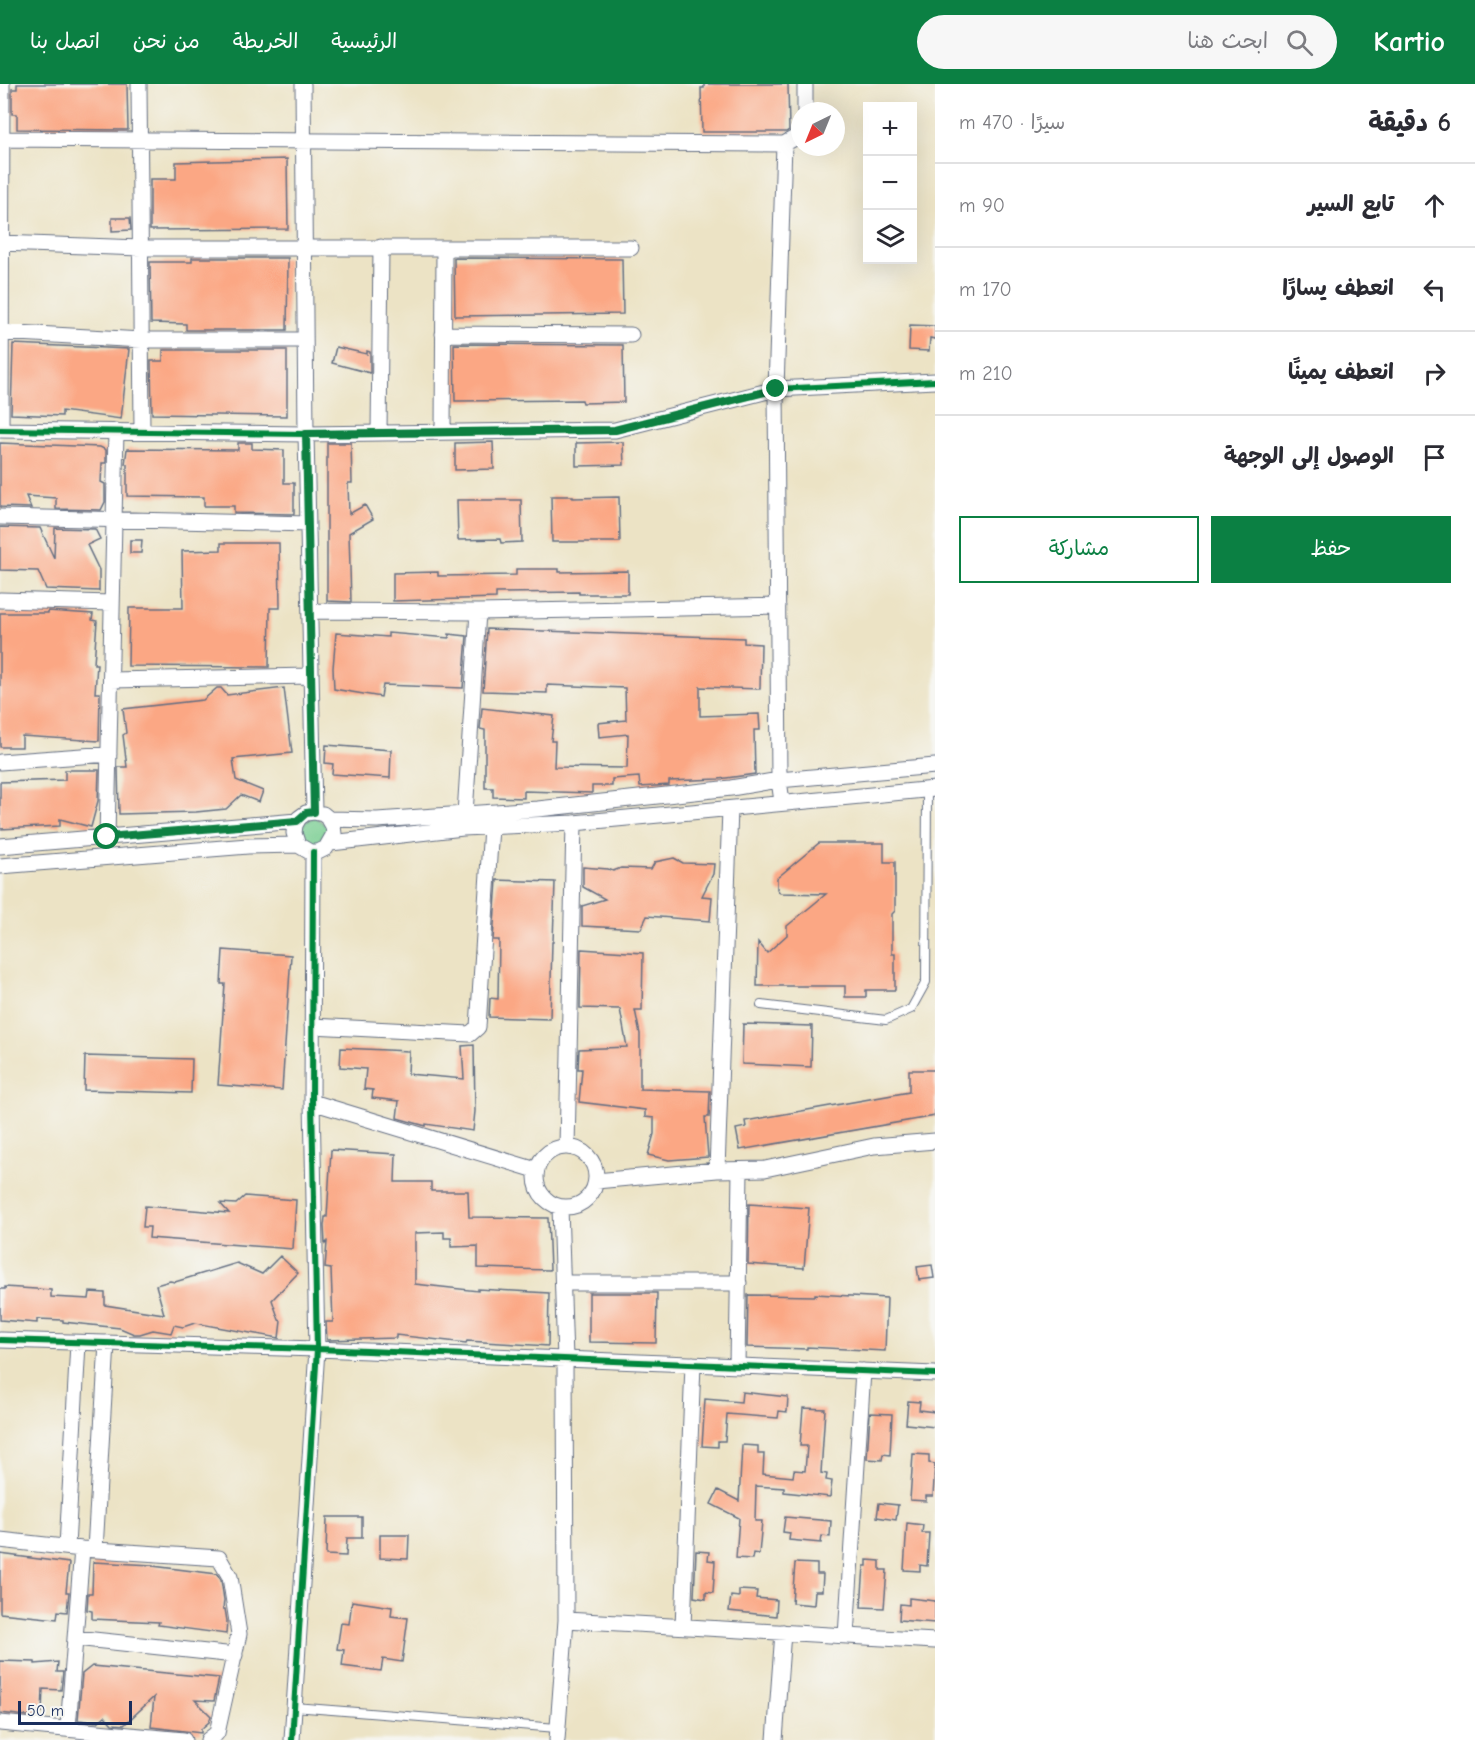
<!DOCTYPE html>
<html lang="ar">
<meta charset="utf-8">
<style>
body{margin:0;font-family:"Comic Neue","Playpen Sans Arabic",sans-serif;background:#f7f7f7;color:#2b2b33;direction:rtl}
.controls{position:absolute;right:18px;top:18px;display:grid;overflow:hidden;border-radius:0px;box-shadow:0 6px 24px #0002}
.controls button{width:54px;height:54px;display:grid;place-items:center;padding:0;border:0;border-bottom:2px solid #e1e1e2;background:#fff;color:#2b2b33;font:30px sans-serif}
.compass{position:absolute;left:791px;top:18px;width:54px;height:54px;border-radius:50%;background:#fff;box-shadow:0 6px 24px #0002;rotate:223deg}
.scale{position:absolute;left:18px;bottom:15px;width:114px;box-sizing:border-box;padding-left:6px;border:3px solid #1b2f5e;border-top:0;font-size:16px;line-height:21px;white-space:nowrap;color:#1b2f5e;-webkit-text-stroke:4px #f6f6f2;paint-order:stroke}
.stop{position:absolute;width:18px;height:18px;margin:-14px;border:4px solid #0b8043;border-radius:50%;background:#fff}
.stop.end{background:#0b8043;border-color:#fff;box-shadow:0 2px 6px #0008}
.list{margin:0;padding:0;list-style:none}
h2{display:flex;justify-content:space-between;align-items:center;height:78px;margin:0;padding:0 24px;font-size:26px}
h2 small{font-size:20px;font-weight:400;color:#7c7c81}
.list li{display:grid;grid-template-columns:39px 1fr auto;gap:18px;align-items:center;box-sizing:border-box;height:84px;padding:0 24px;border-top:2px solid #e1e1e2}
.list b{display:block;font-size:22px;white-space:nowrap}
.list em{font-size:20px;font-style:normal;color:#7c7c81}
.actions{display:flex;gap:12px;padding:18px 24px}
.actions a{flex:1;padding:14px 0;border:2px solid #0b8043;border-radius:0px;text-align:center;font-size:21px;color:#0b8043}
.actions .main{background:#0b8043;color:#fff}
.icon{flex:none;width:33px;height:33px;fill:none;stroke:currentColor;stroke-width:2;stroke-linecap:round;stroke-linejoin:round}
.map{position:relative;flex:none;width:935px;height:1656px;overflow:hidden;direction:ltr}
header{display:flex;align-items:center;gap:36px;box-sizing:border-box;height:84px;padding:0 30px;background:#0b8043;color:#fff}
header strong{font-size:28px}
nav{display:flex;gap:33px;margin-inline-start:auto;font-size:21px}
.search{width:420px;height:54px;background:#f7f7f7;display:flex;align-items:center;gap:15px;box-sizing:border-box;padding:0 21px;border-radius:33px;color:#7c7c81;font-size:22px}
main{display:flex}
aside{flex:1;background:#fff}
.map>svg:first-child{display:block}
.green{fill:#78ce91;stroke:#4a7e78;stroke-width:1.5}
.building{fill:#fba784}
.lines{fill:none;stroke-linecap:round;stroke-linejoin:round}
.service-casing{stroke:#646e82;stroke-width:10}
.minor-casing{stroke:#646e82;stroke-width:17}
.service{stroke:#fff;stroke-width:8}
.minor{stroke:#fff;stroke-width:15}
.cycleway-casing{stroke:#f6f6f2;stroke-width:10}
.cycleway{stroke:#00873e;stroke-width:6}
.route{stroke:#0b8043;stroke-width:8}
</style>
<header>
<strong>Kartio</strong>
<div class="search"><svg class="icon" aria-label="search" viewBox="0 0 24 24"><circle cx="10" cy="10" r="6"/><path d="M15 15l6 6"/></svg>ابحث هنا</div>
<nav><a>الرئيسية</a><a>الخريطة</a><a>من نحن</a><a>اتصل بنا</a></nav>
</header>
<main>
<aside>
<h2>6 دقيقة<small>سيرًا · 470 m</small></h2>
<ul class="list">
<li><svg class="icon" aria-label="ahead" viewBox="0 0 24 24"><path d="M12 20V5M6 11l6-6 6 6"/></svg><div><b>تابع السير</b></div><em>90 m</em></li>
<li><svg class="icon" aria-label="left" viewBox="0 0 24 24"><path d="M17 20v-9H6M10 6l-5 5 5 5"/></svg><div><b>انعطف يسارًا</b></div><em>170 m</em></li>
<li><svg class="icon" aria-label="right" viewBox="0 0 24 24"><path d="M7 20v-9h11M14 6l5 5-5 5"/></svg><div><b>انعطف يمينًا</b></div><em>210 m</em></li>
<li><svg class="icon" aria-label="arrive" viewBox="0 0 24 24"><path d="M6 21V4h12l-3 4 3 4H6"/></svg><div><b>الوصول إلى الوجهة</b></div></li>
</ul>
<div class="actions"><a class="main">حفظ</a><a>مشاركة</a></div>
</aside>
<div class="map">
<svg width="935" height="1656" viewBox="0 0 935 1656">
<rect width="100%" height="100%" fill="#f6f6f2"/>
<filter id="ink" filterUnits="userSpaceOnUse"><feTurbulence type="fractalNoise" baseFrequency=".0167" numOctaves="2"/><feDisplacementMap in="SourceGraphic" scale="12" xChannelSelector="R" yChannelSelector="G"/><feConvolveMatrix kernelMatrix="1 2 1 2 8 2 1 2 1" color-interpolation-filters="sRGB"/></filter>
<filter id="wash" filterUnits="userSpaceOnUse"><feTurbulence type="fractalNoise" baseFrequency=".008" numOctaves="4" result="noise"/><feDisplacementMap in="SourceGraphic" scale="24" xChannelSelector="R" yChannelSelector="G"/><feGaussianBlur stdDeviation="1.35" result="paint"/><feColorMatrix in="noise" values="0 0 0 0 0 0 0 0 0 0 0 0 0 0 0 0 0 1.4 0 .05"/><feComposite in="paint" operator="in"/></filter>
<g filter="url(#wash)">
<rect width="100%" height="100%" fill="#ece3c5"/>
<path class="green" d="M314 732 329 743 323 761 305 762 298 742Z"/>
<g id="blocks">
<path class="building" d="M17 0H127L128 46 17 45V30H12V5H17Z
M704 0H788L789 46 786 48H702L701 4H704Z
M287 75 288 145 150 146V95H176V78Z
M112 134H130L131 146 112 147Z
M192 174H288L287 246H186V240L151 239 150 178H192Z
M454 174 622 175 623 230 455 232Z
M910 241 935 242V255L930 254 929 267 909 266Z
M13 260 129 265 121 335 62 327V332L11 330Z
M454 260 623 261 624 318 583 319 582 316 455 317Z
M336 263 367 270V267L370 268V289L332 279Z
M163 266H287V332L152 330 151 277H163Z
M493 358 494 385 455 386V359Z
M623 358 624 381 576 382V359Z
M0 359 100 363 106 366V379H102L101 398 105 400V418L101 426 56 425V414L26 412 31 424 0 423Z
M238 359H252V365L284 366V399H294V430L234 429V422H204V413L127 412V380H125L127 365 238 366Z
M327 359H351L352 399H348L349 430 365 421 373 435 349 449 351 518 327 517Z
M551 412H573V414L619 413 620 458H552Z
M457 416H521L522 458 501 459 500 455 458 456Z
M0 443 40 444 54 474 55 444 95 445 100 455 87 461 99 486V507L46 505 38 487 0 486Z
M130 456H142L141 469H130Z
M221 459H279L280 524H270L269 583 128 582 129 524H183L182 467 221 466Z
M516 485H559V488L628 487V510H579V508L496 509V514L393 517V489L438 488V492L516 491Z
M48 527 93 530 92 536 97 537 94 580H97L95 609H100L99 657 22 652V663H0V529H48Z
M487 545 744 554V559L761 560 760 605 700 603V632L759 630 760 646H754L755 690 719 695 669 697V701L640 703 639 693 612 695V702H592V709L524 707V714L493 713V704H485V646L480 645 482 624 554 632 551 657H555L554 683 627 684 628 650 599 653 598 639 626 636 625 604 547 601V609L483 607Z
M336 549 388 553V549L449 554V550L467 552 463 604 383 601 381 613 334 605 333 584Z
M217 604H221L227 611 284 604 292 669 233 675 236 696 263 707 259 718 241 711 226 725 196 728 119 730 118 683H127L123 651 126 649 123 625 203 616Z
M326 661 391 666 390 694 332 690 333 680 325 679Z
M65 686H99L98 717 91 743 60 735V742L0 745V698L65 696Z
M819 759H884V778H895V827L892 830V870H895V906H866V913H845V902H757L758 858 767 869 787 851V842L826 810 780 809 777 805V794Z
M674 774 683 779 714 780 713 790 702 812 712 813 710 837 647 832 641 845 582 842V822L605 815 583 803V783L608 785 613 787 621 784 651 785 655 778Z
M497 796 555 798 553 858H552L550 935 489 933 490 914 498 915 499 856H493Z
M581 865 643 869 642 926H635L640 950V1005L710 1007 709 1033H705L708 1073 669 1076 648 1071 654 1050V1034L645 1033V1026L579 1018 582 985H578L579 965 627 963 620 925 580 924Z
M223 866 291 871 282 1006 218 1001 225 900H221Z
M743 940 812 942 811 983 742 980Z
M474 961 475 1027 473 1047 426 1040V1042L397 1034 399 1017 372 1014 373 1006 364 1005 366 985 340 983 341 964 409 967 408 990 464 995 462 962Z
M85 972 192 975 191 1009 84 1006Z
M909 986H935V1032L740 1066 736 1045 746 1043 745 1037 909 1008Z
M331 1066 396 1070 395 1098H431V1107H468L469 1133 548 1134 550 1186 478 1184V1162L451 1163V1154H444V1148L415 1149V1200L478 1207V1205L549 1209 548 1262 467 1257 466 1259 396 1251V1254L327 1256 326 1238H333L331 1185 325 1184 327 1158 325 1160 324 1142 325 1133H327Z
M245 1112 296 1116 293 1165 149 1154 150 1143H143L145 1122 229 1129 220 1119 236 1120Z
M749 1120 809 1124 804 1184 748 1180Z
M280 1172 298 1189 272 1216 279 1236 281 1237 279 1254 195 1239 183 1243 174 1241 171 1249 153 1246 140 1250H134L120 1244 63 1238V1236L37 1235V1239L0 1236V1205H5V1203L51 1206V1213L89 1215 90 1208 105 1209V1221L164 1230 156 1201 170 1197 175 1198 237 1179 262 1190Z
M932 1181 934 1194 919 1196 917 1183Z
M589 1209H657L656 1259 589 1258Z
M815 1210 887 1214 885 1267 807 1263V1265L747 1263 748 1211 815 1212Z
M742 1308 788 1313 787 1328 779 1327 778 1334 727 1330 725 1357H718V1363L702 1362 705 1315 741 1318Z
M908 1317 920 1318 919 1326 935 1328V1343L906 1340Z
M803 1324 825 1325 821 1389 827 1390 826 1396 832 1397 830 1413 784 1408V1404L756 1402 755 1437H762L759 1470 753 1469 752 1475 736 1474 739 1434 711 1420 718 1406 739 1417 742 1361 758 1362V1370H764L763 1390 793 1393 794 1386 805 1387 807 1362H800Z
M870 1329 892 1330 890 1371 883 1370 882 1376 867 1375Z
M913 1370 929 1371V1379L935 1380 933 1412H926V1417L910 1416Z
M879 1419 898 1421 896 1436 877 1433Z
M327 1433H362V1454H347L346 1472 326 1471Z
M785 1433 831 1437 830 1453 822 1452 821 1459 789 1456 790 1449 783 1448Z
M907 1439 923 1441 922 1449H929L927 1482 920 1481V1487L904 1486Z
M380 1451H409L408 1475 380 1474Z
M696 1467 709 1468 708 1476 715 1477 713 1509 706 1508V1515L694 1513Z
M0 1470 69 1479 66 1508H69L67 1528 58 1527 57 1535 0 1529Z
M867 1476 880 1477V1486H887L884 1524 861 1523 864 1482H867Z
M93 1478 153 1481V1482L217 1490 221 1496 224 1516 223 1525H225L227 1537 226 1550 158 1541 159 1538 92 1535V1527L87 1526 88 1509H92Z
M795 1479 817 1480V1490H823L822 1507H815L814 1521 792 1519Z
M739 1506 757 1507 756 1514 777 1516 776 1532 729 1527 731 1512 739 1513Z
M909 1514 935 1517V1539L899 1536 900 1520 909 1521Z
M352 1517 392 1523 391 1532 408 1534 402 1578 383 1575 381 1587 342 1582 344 1566 337 1565 341 1539 349 1540Z
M0 1577 35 1578V1580L58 1578 57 1588H63L61 1606 43 1605 42 1628H37V1633L0 1629Z
M92 1582 219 1594 214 1617 195 1616 211 1632 209 1638 201 1645V1649L151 1643 154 1613 124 1641 112 1640 105 1632 98 1638 78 1636 82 1590Z"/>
</g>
</g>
<g filter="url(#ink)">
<use href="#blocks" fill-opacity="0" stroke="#646e82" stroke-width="1.5"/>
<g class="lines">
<g class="service-casing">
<path id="service" d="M761 921 886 936 911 925 926 898 927 706
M294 1623 557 1644"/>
</g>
<g class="minor-casing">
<path id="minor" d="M139 0 142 347
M303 0 306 350 314 728
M805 27V0
M0 55 784 60 800 51
M0 159 141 164H631
M0 248 142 256H305
M443 250 631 251
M0 346 306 350 615 346 776 305 935 297
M1 346 2 0
M443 348 444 164
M379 349 381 163
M0 433 308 440
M0 516 112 519
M310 527 478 528 778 522
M111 596 311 592
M0 678 109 670
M782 718 779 696 776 305 784 60
M465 730 478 528
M329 735 333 742 334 750 326 764 318 768H310L298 761 294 749 295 741 299 734 306 729 314 728 323 730 329 735 377 736 465 730 538 725 731 704 779 696 935 682
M107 753 116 347
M331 759 463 744 574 739 935 705
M0 762 297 737
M0 782 248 762 298 761
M312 942 470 950 478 943 491 743
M312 1018 536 1086
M536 1093a30 30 0 1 1 60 0a30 30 0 1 1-60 0Z
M567 1063 574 739
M717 1086 730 725
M596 1097 717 1086 765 1085 874 1062 935 1057
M563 1199H739
M0 1256 317 1265 935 1290
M737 1282 740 1086
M0 1456 82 1465 219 1474 230 1493 239 1550 217 1649 208 1656
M67 1463 78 1259
M95 1466 107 1259
M566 1536 935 1557
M683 1543 693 1280
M846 1552 863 1287
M75 1554 235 1571
M0 1639 184 1656
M68 1644 82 1465
M292 1656 317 1265 312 1018 313 768
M557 1656 566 1536 565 1275 560 1123
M775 1656 783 1548"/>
</g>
<use href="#service" class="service"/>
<use href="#minor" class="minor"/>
<g class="cycleway-casing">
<path id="cycleway" d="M0 346 306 350 615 346 776 305 935 297
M0 1256 317 1265 935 1290
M292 1656 317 1265 312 1018 313 768"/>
</g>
<use href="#cycleway" class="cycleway"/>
</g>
</g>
<g class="lines" filter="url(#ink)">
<path class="route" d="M107 753 297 737 306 729 314 728 306 350 615 346 776 305"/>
</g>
</svg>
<div class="controls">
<button>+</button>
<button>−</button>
<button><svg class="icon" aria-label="layers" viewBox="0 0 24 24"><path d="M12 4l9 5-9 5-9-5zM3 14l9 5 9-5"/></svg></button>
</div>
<svg class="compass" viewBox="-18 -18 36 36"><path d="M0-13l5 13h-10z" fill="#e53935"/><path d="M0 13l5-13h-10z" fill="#7c7c81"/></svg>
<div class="scale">50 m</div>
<div class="stop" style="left:107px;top:753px"></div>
<div class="stop end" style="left:776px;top:305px"></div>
</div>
</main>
